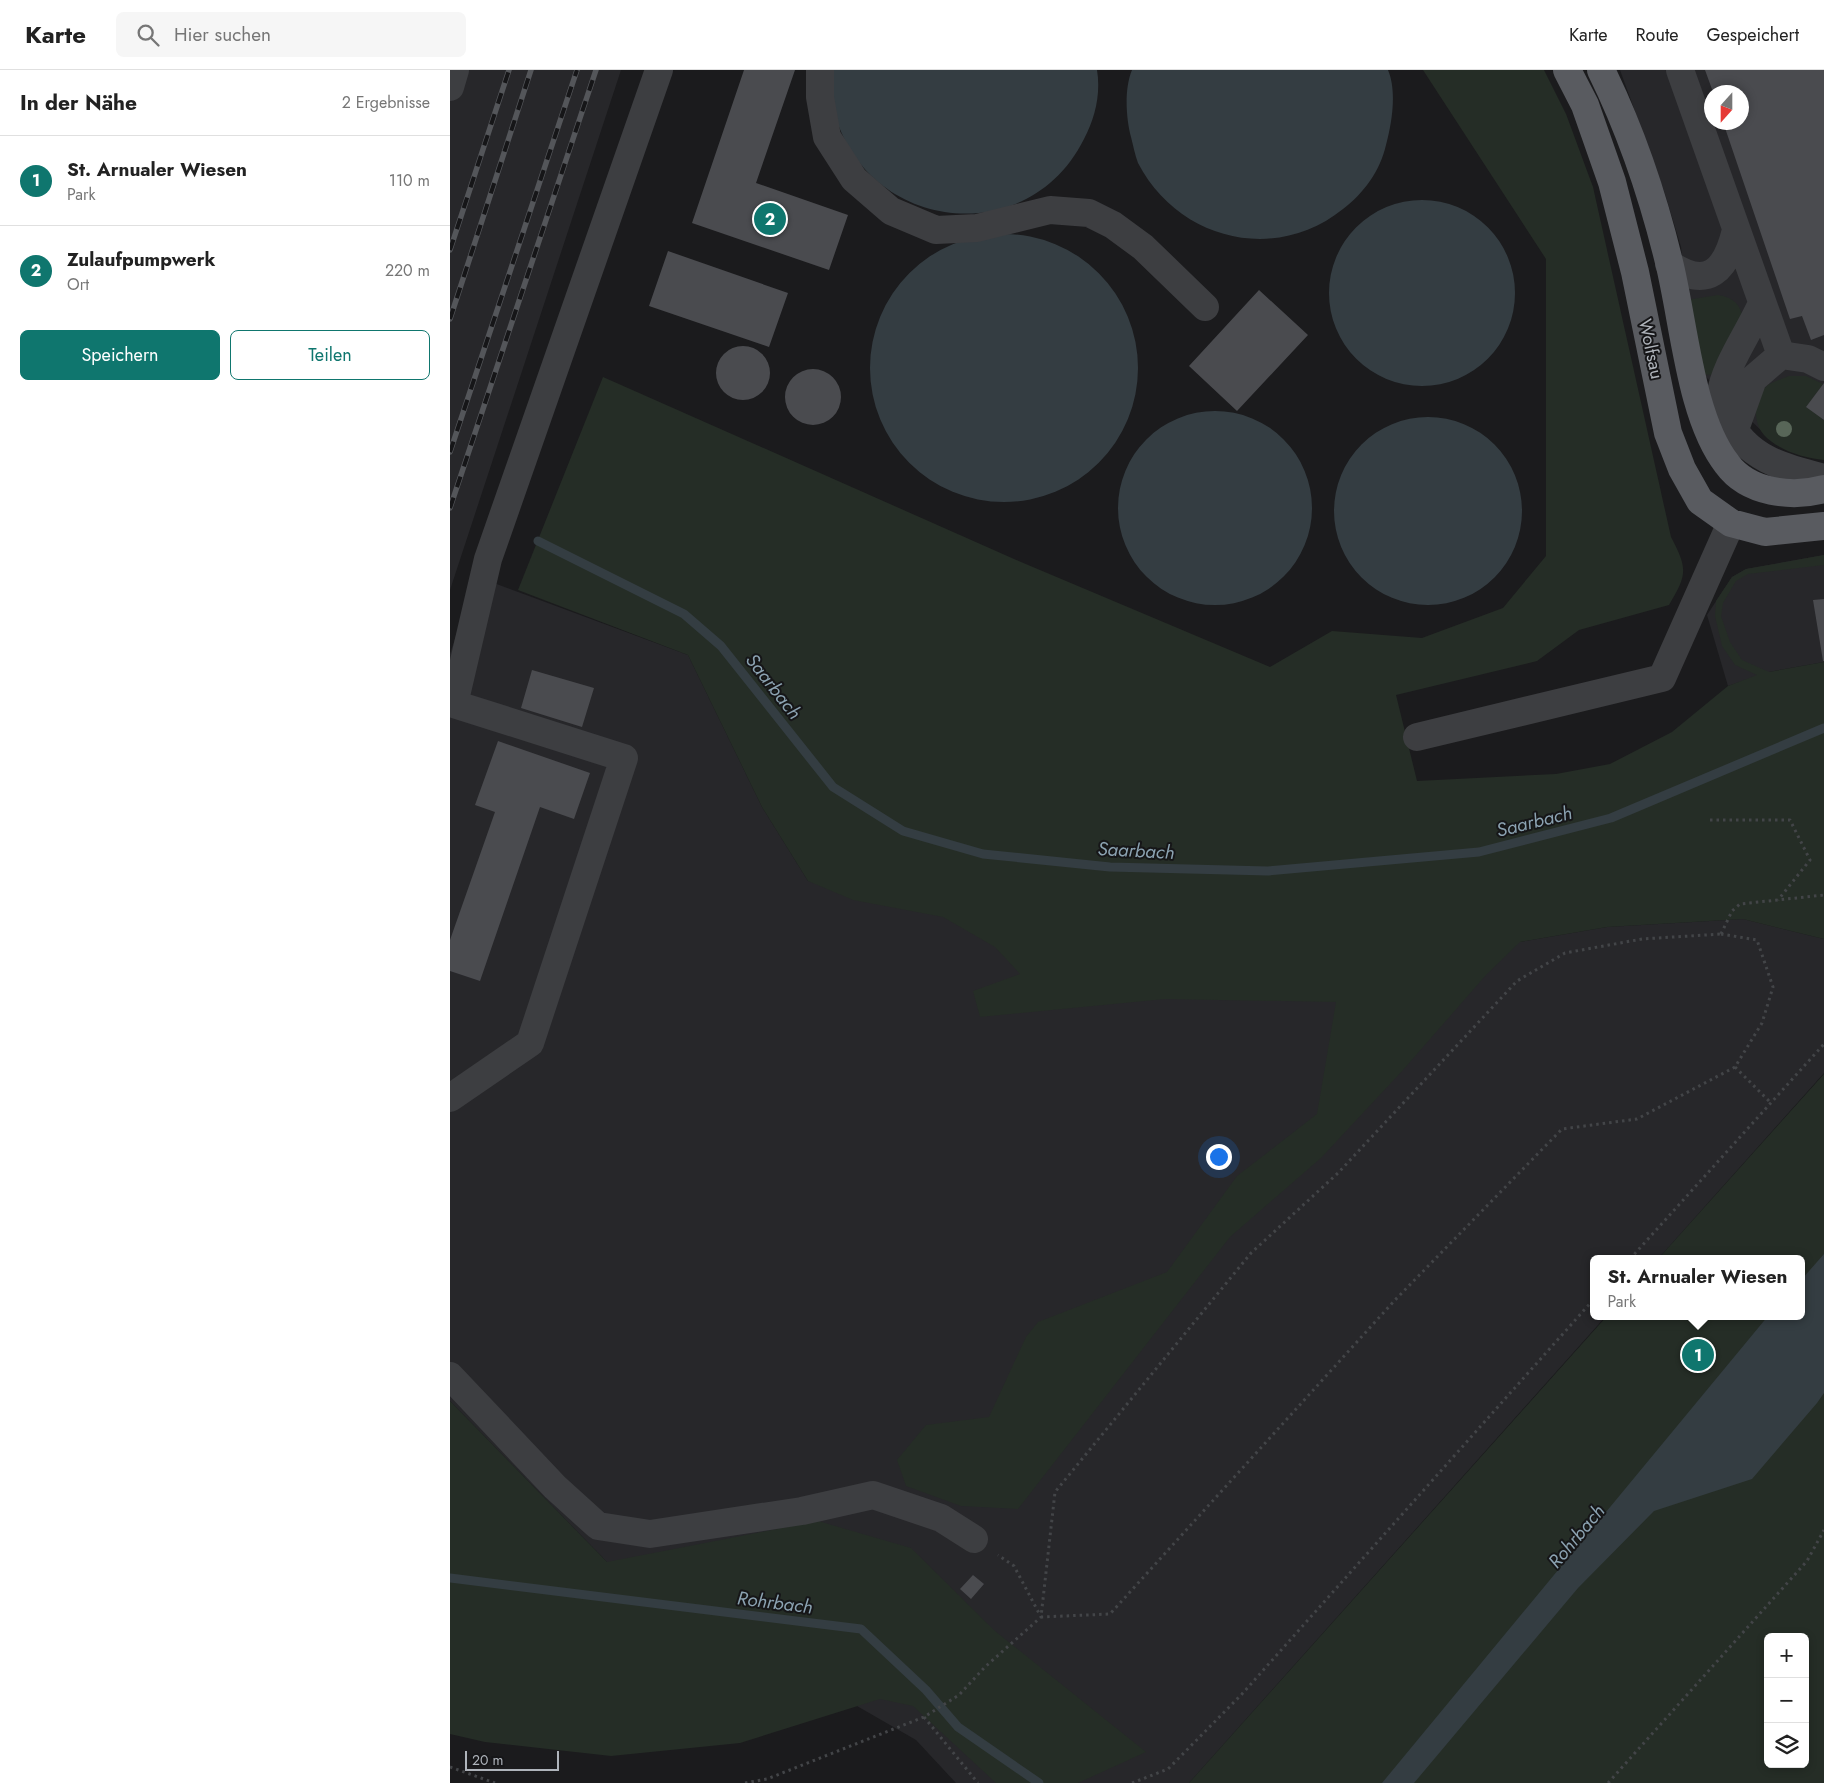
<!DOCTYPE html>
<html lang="de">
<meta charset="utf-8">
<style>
body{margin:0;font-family:Jost,sans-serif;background:#f6f6f6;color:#222}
.controls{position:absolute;right:15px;bottom:15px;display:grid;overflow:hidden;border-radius:8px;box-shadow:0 2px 8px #0003}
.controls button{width:45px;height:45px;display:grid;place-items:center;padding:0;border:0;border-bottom:1px solid #e0e0e0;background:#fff;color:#222;font:25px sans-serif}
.compass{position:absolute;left:1254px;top:15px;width:45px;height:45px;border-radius:50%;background:#fff;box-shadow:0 2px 8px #0003;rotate:201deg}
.scale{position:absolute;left:15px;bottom:12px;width:94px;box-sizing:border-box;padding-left:5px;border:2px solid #afb4bb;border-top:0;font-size:14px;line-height:18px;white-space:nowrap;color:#afb4bb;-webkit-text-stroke:4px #161618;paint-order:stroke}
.you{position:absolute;left:768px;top:1086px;width:18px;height:18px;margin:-12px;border:4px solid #fff;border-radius:50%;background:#1a73e8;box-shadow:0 0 0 8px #1a73e833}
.badge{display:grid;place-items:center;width:32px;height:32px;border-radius:50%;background:#0f766e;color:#fff;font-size:16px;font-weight:700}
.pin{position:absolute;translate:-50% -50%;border:2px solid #fff;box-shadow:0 1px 5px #0006}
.popup{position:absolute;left:1140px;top:1185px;width:215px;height:65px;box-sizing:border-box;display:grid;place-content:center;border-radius:8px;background:#fff;filter:drop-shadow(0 1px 4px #0005);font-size:16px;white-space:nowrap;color:#767676}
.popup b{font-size:19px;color:#222}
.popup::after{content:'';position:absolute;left:50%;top:100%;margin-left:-10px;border:10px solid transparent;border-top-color:#fff}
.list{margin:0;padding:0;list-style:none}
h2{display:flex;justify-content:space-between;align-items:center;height:65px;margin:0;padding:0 20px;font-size:21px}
h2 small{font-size:16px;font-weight:400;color:#767676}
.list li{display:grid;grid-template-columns:32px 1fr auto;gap:15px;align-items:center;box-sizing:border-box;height:90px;padding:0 20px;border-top:1px solid #e0e0e0}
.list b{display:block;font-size:19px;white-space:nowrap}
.list p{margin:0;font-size:16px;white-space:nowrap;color:#767676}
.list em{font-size:16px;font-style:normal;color:#767676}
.actions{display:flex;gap:10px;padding:15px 20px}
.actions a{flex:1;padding:11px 0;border:1px solid #0f766e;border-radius:8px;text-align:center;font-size:18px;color:#0f766e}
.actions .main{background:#0f766e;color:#fff}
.icon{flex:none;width:28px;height:28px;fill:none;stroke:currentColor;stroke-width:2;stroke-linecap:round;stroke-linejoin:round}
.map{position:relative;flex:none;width:1374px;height:1713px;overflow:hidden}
header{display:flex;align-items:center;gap:30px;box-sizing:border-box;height:70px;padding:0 25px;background:#fff;border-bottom:1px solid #e0e0e0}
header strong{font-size:24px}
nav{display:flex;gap:28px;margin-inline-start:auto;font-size:18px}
.search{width:350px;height:45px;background:#f6f6f6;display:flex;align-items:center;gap:12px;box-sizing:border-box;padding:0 18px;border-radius:8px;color:#767676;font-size:19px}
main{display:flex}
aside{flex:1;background:#fff}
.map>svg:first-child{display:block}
.built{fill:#27272a;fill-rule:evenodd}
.green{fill:#252d26;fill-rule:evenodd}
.water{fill:#343d42}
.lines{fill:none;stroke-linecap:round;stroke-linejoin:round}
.stream{stroke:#343d42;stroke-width:9}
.building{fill:#4a4b4f}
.path{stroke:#434548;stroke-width:3;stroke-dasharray:2.5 4;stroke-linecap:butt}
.minor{stroke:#3d3e41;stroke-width:28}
.major{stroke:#595b60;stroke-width:28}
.rail-casing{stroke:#54565a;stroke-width:5.5}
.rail{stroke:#161618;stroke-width:4;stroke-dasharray:11;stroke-linecap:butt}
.tree{fill:#586658}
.labels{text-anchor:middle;stroke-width:4;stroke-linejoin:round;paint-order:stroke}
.street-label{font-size:18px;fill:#afb4bb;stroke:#161618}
.water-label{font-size:19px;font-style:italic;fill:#8ba2b1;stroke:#161618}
</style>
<header>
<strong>Karte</strong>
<div class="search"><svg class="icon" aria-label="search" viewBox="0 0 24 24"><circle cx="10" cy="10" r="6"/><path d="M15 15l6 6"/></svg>Hier suchen</div>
<nav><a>Karte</a><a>Route</a><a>Gespeichert</a></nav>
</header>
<main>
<aside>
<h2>In der Nähe<small>2 Ergebnisse</small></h2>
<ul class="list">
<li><span class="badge">1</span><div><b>St. Arnualer Wiesen</b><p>Park</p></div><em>110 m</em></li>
<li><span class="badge">2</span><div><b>Zulaufpumpwerk</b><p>Ort</p></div><em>220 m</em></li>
</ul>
<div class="actions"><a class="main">Speichern</a><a>Teilen</a></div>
</aside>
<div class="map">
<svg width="1374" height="1713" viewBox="0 0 1374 1713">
<rect width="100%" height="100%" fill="#1b1b1d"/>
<path class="built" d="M0 0H171L0 520Z
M1170 0H1374V380L1324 373 1253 304 1237 230 1231 177 1215 124ZM1262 22H1292V52H1262Z
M1374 485V592L1319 602 1278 616 1257 545 1282 507 1296 499Z
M25 506 238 585 312 737 358 811 1070 872 1157 857 1293 849 1374 869V1003L1208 1189H1144V1246H1156L739 1713H506L466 1670 157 1492 0 1331V584Z"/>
<path class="green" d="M973 0H1094L1116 44 1143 117 1221 467C1238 499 1237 505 1219 535L1129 560 1087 591 946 625 967 711 1106 704 1160 694 1222 662 1278 616 1307 605 1285 595 1272 576 1265 546 1266 531 1282 507 1296 499 1374 485V495L1298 504 1286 511 1273 533 1271 546 1280 572 1292 590 1319 602 1374 592V869L1293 849 1157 857 1070 872 1036 905 953 1000 871 1088 780 1167 568 1439 511 1436 456 1416 447 1390 476 1355 539 1347 576 1267 588 1252 717 1202 787 1106 867 1044 886 932 715 929 530 947 523 921 570 904 545 877 493 847 403 830 358 811 312 737 238 585 68 520 153 307 571 492 820 597 882 561 972 568 1053 538 1096 486V189Z
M1268 225C1280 227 1288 231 1292 244L1265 299 1261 305 1253 304 1237 230Z
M1339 306H1356L1373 314 1356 337 1374 350V390C1353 388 1328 380 1314 365 1304 354 1303 332 1312 321 1318 312 1330 310 1339 306Z
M1374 1004V1713H739L1157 1246H1352V1189H1208ZM1318 1567H1355V1694H1318Z
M0 1331 157 1492 368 1451 461 1478 545 1561 696 1682 628 1713H546L463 1636 430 1629 290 1673 161 1686 35 1672 0 1664Z"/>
<path class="water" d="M380 0H647C651 24 645 48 634 69 579 180 420 163 385 45 381 32 382 14 380 0Z
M682 0H938C947 21 942 53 936 75 930 101 914 123 893 139 825 194 728 170 688 93 685 85 683 75 681 67 676 48 674 19 682 0Z
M879 223a93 93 0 1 1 186 0a93 93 0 1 1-186 0Z
M420 298a134 134 0 1 1 268 0a134 134 0 1 1-268 0Z
M668 438a97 97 0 1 1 194 0a97 97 0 1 1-194 0Z
M884 441a94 94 0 1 1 188 0a94 94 0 1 1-188 0Z
M1374 1184V1323L1367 1333 1302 1409 1204 1441 1128 1518 964 1713H932L1318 1246H1352V1209Z"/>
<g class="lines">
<path class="stream" d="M88 471 234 544 271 576 383 717 453 761 533 784 660 797 818 801 1029 782 1161 748 1374 658
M0 1508 411 1559 476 1620 508 1657 589 1713"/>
</g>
<path class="building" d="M294 0H345L306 113 398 145 379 200 242 153Z
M1255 0H1374V265L1361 270 1352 246 1340 249 1273 52H1292V22H1263Z
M218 181 338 223 319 277 199 236Z
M809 220 858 265 787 341 739 296Z
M266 303a27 27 0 1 1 54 0a27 27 0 1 1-54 0Z
M335 327a28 28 0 1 1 56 0a28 28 0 1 1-56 0Z
M1374 313V350L1356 337Z
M1374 529V591H1373L1363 530Z
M82 600 144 618 132 657 71 638Z
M48 671 140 703 124 749 90 737 30 911 0 901V870L45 742 25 735Z
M523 1505 534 1514 521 1529 510 1519Z"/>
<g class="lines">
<path class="path" d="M1260 750H1340L1360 790 1328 830
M1271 864 1307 870 1323 917 1312 953 1285 997 1187 1049 1112 1059 945 1230 660 1544 591 1547 605 1422 801 1183 888 1103 1067 911 1115 883 1192 869Z
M1271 864 1282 841 1290 834 1374 825
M1285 997 1320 1032
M1180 1189 1374 974
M474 1647 528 1713
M0 1697 45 1713
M295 1713 317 1709 474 1647 509 1625 535 1597 591 1547 564 1496 548 1485
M682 1713 718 1699 792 1624 1144 1229
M1158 1713 1357 1491 1374 1460"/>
<path class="minor" d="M370 0V27L377 67 404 109 441 141 486 160 527 158 600 140 639 143 663 155 693 177 755 237
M1230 0 1331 285
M0 17 5 0
M1219 194C1258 220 1276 201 1286 160
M1312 233C1299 263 1275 294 1270 327 1269 333 1275 342 1278 348 1295 388 1334 398 1374 408
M1284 362 1303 309 1331 285 1358 289 1374 297
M967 667 1212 608 1281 453
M0 1028 80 973 174 688 4 634 38 489 209 0
M0 1306 105 1417 148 1456 200 1464 352 1441 423 1425 491 1448 524 1469"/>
<path class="major" d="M1117 0 1135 35 1162 112 1185 202 1218 363 1232 399 1250 431 1281 453 1315 462 1374 456
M1151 0C1181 61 1203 126 1219 192 1234 252 1240 347 1277 394 1298 423 1342 428 1374 419"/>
<g class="rail-casing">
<path id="rail" d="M0 180 59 0
M0 249 81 0
M0 382 127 0
M0 438 146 0"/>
</g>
<use href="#rail" class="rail"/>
</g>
<circle class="tree" cx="1334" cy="359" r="8"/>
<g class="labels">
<g class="street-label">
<text transform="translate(1201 279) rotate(78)" y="6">Wolfsau</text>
</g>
<g class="water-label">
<text transform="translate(324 616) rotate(52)" y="7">Saarbach</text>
<text transform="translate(1084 751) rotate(-14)" y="7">Saarbach</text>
<text transform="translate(686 780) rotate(3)" y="7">Saarbach</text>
<text transform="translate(1126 1466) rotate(-50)" y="7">Rohrbach</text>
<text transform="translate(325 1532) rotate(7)" y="7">Rohrbach</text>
</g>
</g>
</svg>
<div class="controls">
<button>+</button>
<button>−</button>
<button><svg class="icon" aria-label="layers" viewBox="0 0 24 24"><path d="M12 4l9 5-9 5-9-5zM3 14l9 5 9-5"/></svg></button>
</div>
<svg class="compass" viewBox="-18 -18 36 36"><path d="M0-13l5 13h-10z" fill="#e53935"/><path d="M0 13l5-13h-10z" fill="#767676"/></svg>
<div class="scale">20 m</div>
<div class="you"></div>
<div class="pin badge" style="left:1248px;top:1285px">1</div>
<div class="popup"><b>St. Arnualer Wiesen</b>Park</div>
<div class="pin badge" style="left:320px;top:149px">2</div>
</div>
</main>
